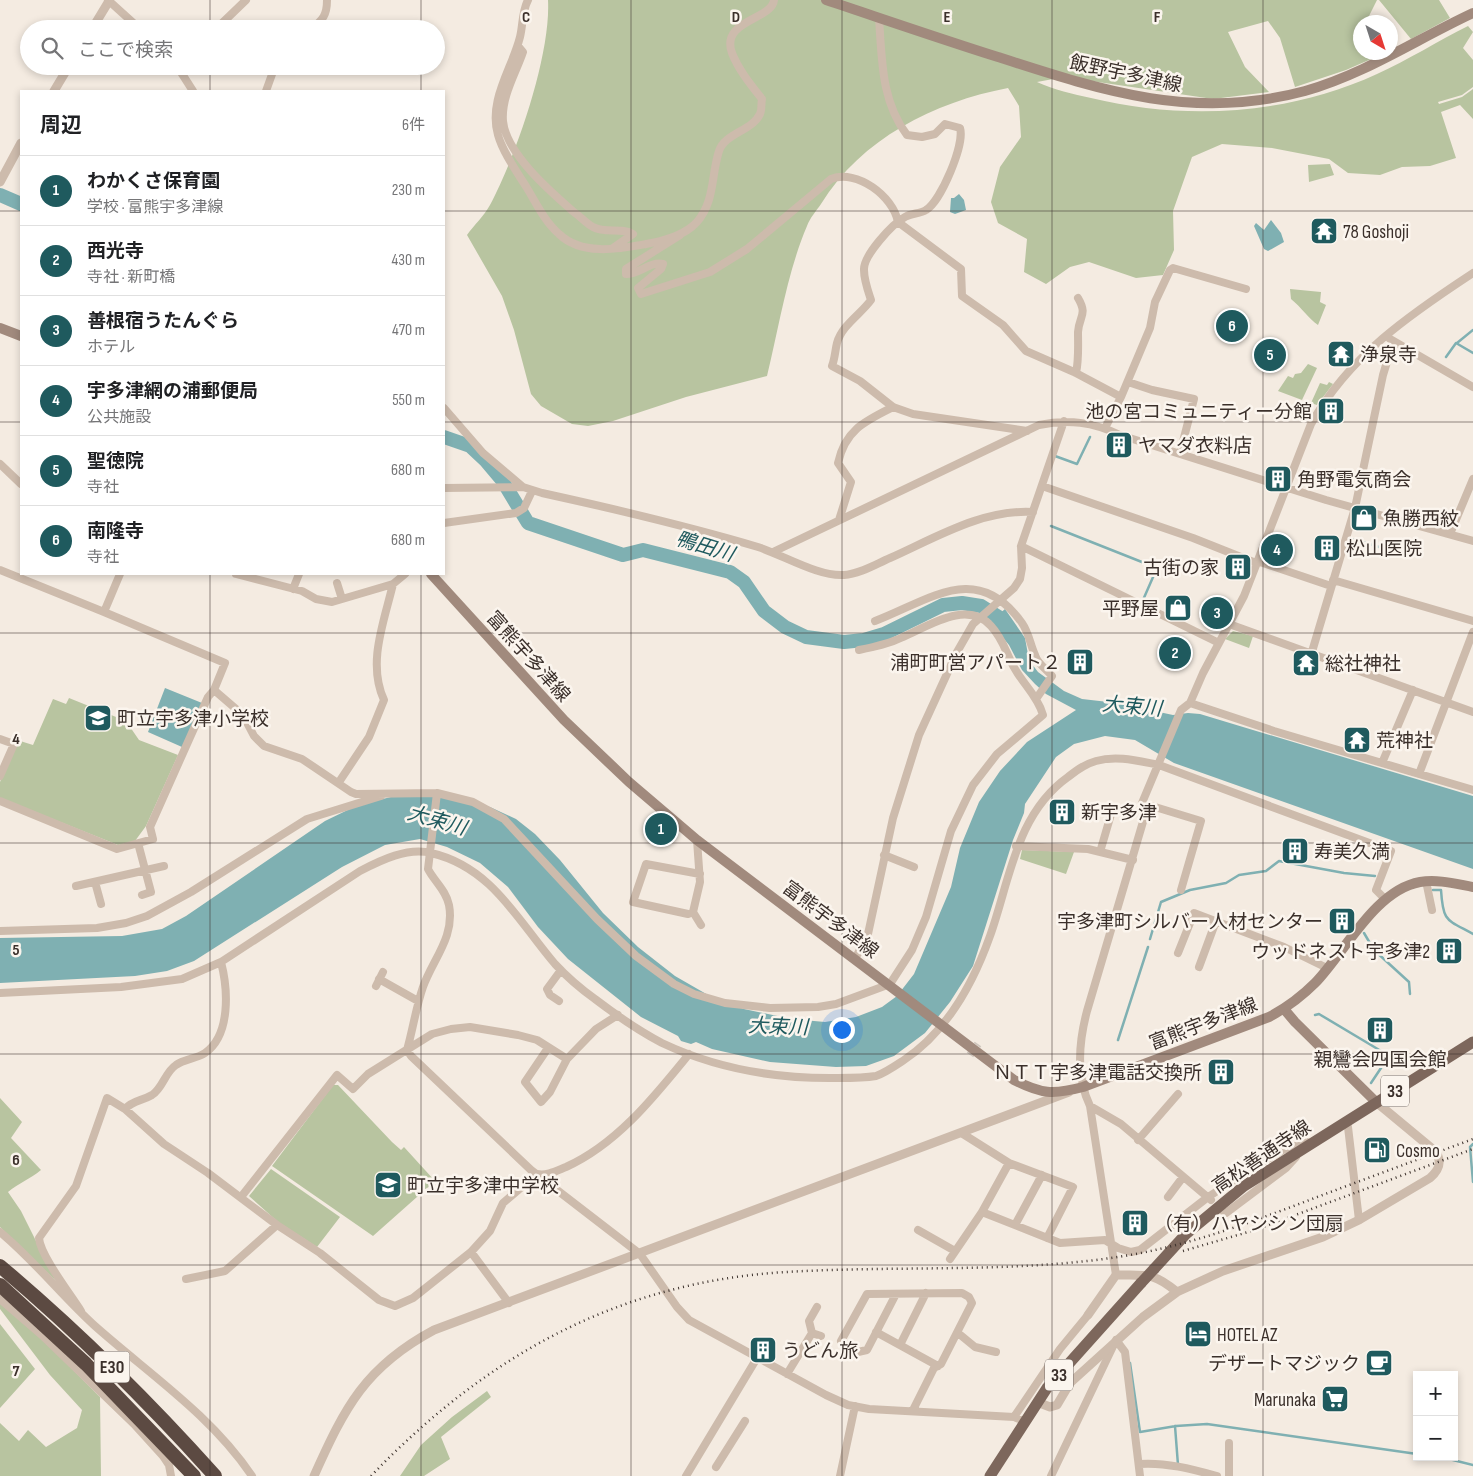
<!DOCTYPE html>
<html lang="ja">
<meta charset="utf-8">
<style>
body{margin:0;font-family:"Sofia Sans Condensed","Noto Sans JP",sans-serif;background:#f2f2f2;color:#202124}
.controls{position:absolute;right:15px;bottom:15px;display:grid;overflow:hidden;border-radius:0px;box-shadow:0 2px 8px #0003}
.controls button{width:45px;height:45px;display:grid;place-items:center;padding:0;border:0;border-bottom:1px solid #e0e0e0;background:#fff;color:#202124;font:25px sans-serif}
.compass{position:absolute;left:1353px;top:15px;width:45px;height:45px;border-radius:50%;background:#fff;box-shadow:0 2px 8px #0003;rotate:141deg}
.you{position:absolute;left:841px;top:1029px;width:18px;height:18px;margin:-12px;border:4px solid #fff;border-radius:50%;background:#1a73e8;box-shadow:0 0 0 8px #1a73e833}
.badge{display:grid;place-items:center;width:32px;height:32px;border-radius:50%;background:#1f5a5e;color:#fff;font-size:16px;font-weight:700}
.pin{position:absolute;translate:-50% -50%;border:2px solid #fff;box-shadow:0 1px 5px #0006}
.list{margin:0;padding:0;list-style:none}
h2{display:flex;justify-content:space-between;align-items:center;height:65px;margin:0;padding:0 20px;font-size:21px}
h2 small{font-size:16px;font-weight:400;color:#757577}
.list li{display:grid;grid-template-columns:32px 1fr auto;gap:15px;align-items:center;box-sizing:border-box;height:70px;padding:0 20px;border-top:1px solid #e0e0e0}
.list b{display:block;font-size:19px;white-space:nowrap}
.list p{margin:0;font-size:16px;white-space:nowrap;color:#757577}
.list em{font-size:16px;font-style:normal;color:#757577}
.icon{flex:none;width:28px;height:28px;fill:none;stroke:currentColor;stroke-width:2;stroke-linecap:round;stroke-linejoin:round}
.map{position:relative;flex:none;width:1473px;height:1476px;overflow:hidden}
.search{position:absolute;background:#fff;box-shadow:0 2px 8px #0003;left:20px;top:20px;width:425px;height:55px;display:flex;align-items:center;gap:12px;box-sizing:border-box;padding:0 18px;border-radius:28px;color:#757577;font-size:19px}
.panel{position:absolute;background:#fff;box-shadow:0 2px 8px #0003;left:20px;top:90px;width:425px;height:485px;border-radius:0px}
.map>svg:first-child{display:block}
.green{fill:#b8c4a0}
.water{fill:#7fb0b2}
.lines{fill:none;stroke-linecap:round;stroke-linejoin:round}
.stream{stroke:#7fb0b2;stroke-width:2.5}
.river{stroke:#7fb0b2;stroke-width:14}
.minor-tunnel{stroke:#cfc6bd;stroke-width:8;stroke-dasharray:8 4;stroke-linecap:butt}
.minor{stroke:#cdbbac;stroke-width:8}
.tertiary{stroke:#cdbbac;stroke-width:9}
.secondary{stroke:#a18a7d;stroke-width:10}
.primary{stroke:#7d675c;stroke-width:11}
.motorway{stroke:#5c4a42;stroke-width:14}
.rail{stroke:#3b302b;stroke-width:2.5;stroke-dasharray:1 4;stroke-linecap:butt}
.primary-bridge{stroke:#7d675c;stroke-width:11}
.grid{fill:none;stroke:#3b302b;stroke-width:1;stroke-opacity:0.55}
.labels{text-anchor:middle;stroke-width:5;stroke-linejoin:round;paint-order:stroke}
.shield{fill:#fbf5ee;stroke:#756b66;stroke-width:1}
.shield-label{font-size:18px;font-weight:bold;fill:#3b302b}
.street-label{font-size:19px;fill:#3b302b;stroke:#fbf5ee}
.poi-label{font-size:19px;fill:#3b302b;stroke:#fbf5ee;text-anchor:start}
.water-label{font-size:20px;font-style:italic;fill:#1f5a5e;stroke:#fbf5ee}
.grid-label{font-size:16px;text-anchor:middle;font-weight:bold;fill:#3b302b;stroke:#fbf5ee;stroke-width:5;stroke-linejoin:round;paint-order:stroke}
</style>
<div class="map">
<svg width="1473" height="1476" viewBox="0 0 1473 1476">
<rect width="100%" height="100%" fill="#f4ebe1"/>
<path class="green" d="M548 0H1377L1366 22H1360V52L1376 53 1378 56 1346 70 1295 87 1280 38 1268 21 1228 32 1245 67 1269 92 1213 99 1064 77 1037 82C1054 90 1073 94 1091 98 1186 121 1288 115 1377 74 1408 60 1438 41 1468 26L1473 32 1463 48 1473 60V87L1462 95 1438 102 1439 104 1462 97 1473 89V119L1460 105 1441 112 1456 158 1430 166 1402 167 1380 175 1348 173 1329 159 1272 148 1222 144 1192 157 1173 211 1174 250 1163 275 1136 278 1089 262 1070 267 1046 284 1024 272 1027 239 998 223 991 202 1000 167 1021 137 1019 106 1008 88C934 102 861 139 821 204 816 211 810 218 807 226 787 273 779 327 767 376L686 397 613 421 588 426 572 424 541 406 531 394 514 330 502 296 467 235C474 225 484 216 490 205 516 156 551 55 548 0Z
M1379 0H1439L1450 18 1411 39Z
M1330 164 1334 175 1309 182 1308 165Z
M1290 289 1321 292 1320 302 1326 305 1318 325C1309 319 1301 307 1291 299Z
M1308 364 1317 368 1302 400 1278 391 1288 376 1293 378 1295 374 1301 373Z
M1329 382 1333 384 1317 405 1311 403 1320 383 1327 385Z
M1233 631 1253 636 1249 648 1225 639Z
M69 698 126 721 139 740 178 755 146 826 135 841 118 845 0 798V782L17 740 33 745 53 699 66 704Z
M1022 850 1074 852 1066 874 1020 859Z
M333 1085H338L392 1142 401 1150 404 1147 435 1181 373 1236 272 1166Z
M0 1098 22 1122 11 1138 41 1170C30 1179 19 1183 8 1192L21 1211 56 1281 0 1227Z
M271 1169 340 1217 317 1247 278 1222 249 1196Z
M0 1303 44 1341 100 1397 101 1476H0V1423L19 1441 28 1430 46 1447 77 1428 82 1410 50 1375 0 1309Z
M0 1324 35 1369 0 1408Z
M487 1391 491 1397 441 1437 450 1459 424 1476H400L421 1445 452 1417Z"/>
<path class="water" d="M959 194 964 200 966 210 955 214 950 212 951 198H954Z
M1271 220 1281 233 1284 242 1268 251 1264 249 1254 226 1256 223 1264 230Z
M1005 609 1025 638 1029 660 1038 672 1064 691 1082 699 1117 703 1173 715 1188 713 1200 714 1473 796V869L1174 763 1135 740 1105 736 1074 744 1056 757 1025 804 1024 813 1013 840 973 966 950 1002 925 1033 894 1056 866 1066 836 1067 770 1062 712 1049 696 1042 691 1044 681 1041 678 1036 641 1017 568 959 538 927 508 887 480 863 447 847 420 839 385 845 342 867 194 961 167 971 135 976 0 983V938L122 936 162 929 186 916 325 821 358 805 395 796 425 793 490 807 516 819 535 834 560 860 603 913 638 947 675 976 708 995 744 1009 792 1019 825 1022 856 1017 882 1007 897 996 914 974 951 887 960 848 979 802 1000 771 1027 742 1076 710 1046 694 1035 684 1022 670 1009 645 990 622Z
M165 688 202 703 182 747 148 732Z"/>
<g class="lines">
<path class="stream" d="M1457 343 1473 330
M1446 357 1456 343 1473 353
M1055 456 1077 464 1090 437
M1051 526 1157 568 1143 600
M1348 538 1393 551 1396 540 1414 545
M1433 890H1441C1443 922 1446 919 1473 934
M1364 933 1374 950 1409 982 1410 994
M1150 939 1161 902 1190 890 1226 883 1239 875 1266 871 1279 861 1344 873 1375 876
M1315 1015 1319 1014 1381 1051 1385 1062 1371 1083
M1118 1040 1148 947
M1473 1144 1470 1147 1473 1182
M1130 1363 1140 1432 1176 1426 1207 1424 1417 1454
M1175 1426 1178 1465
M1441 1457 1473 1465"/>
<path class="river" d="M0 195 21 204
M444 437 470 446 486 461 502 480 528 523 623 555 643 550 730 572 744 582 764 611 785 627 806 637 844 642 864 640 884 634 943 605 962 603 981 606 1000 618 1009 629"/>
<path class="minor-tunnel" d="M970 1055 978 1044"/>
<path class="minor" d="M108 0 140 29
M528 0C522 11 523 25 520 37 512 69 488 100 498 135 503 153 517 172 527 188 536 203 545 222 559 234 582 256 618 249 646 244 664 241 684 236 697 222 715 201 711 176 719 151 725 133 752 131 760 114 762 110 761 103 762 99 751 85 738 69 732 53 720 20 772 20 774 0
M879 18C882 59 881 101 907 135L922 137 935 134 945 124 960 128C965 144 941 201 926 210 920 214 911 213 905 217 892 224 863 256 864 270 864 280 868 291 871 300 861 314 842 325 837 343 835 351 835 358 832 366L860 381 893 407 913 414 1027 431
M216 29 246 0
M311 29C323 20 327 15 327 0
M518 46 523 52C516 73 501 97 503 121 506 154 552 193 575 213 581 217 587 224 593 227 605 234 622 227 633 234L613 248
M177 66 193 91
M266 91 275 66
M680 235 626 269V274C640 274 650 261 663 264L661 269 638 288 641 294 710 272 747 249 831 179C857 169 893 196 898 222L961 269 962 296 1003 325 1026 351 1074 372 1121 397 1105 428
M1390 339 1473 387
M1076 373C1079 359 1078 346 1078 332 1079 316 1088 315 1078 298
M1128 382 1152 390 1194 399 1180 453
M1121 397 1150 328 1155 302 1170 270 1173 268 1246 289
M444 408 483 453 523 487
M0 464 21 484
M1042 486 1193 538 1256 563
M444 488 523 487 542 493C615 509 687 526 758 547 783 555 819 577 844 575 860 574 876 564 890 558 935 538 982 509 1033 512
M839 520 851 482 838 463C845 430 865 421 893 407
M444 523 516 513 524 508 532 491
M1450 534 1473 479
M1021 546 1219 643
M773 552 1039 425C1068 419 1093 422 1120 435L1326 500 1473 541
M1257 561 1331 586
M0 570 104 612
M120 574 104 612 225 663 214 690 243 715 254 736 264 746 302 759 351 792 356 794 437 793 428 869C434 881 446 890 449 905 455 937 433 959 423 987 416 1007 413 1029 407 1050L411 1056 531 1170 640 1254 677 1307 689 1320 826 1395 848 1405 869 1409 1014 1417 1024 1421
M236 574 302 591 316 599 332 602 393 584 405 574
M1333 580 1473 621
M337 583 342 599
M293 589 299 574
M875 621C930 600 977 560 1022 623 1029 633 1030 644 1035 655 1037 663 1047 670 1052 676L1036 699
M1229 624 1473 712
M1311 655 1355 508 1383 375 1393 342
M1190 703 1274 731 1473 790
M0 739 14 744 0 776
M1382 763 1413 690
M1419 774 1473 632
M339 782 369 737 384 700C367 663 384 622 393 584
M437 793 473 802 504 819 597 919 636 956 674 984 694 994 725 1003 770 1008 818 1007 836 1004 890 984 912 950 926 917 951 831 973 785 997 754 1043 715C1038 697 1024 685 1015 669 1006 654 1004 640 991 626 967 599 927 627 903 637 889 644 874 647 859 650
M0 801 117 849 153 839 150 827 208 697 214 690
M1142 803 1201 821 1181 890
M697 840 700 882 693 912 701 925
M138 843 151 892 142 895
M1016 846 1088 849 1133 860
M1100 852 1112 811
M884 855 914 867
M1426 881 1432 910
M95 882 101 904
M76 886 164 866
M693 912 688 914 633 902 646 864 700 874
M0 931 97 928 126 923 147 916 191 892 307 819 381 796
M1178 953 1194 913 1284 947 1327 968
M855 959 868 934 893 818 919 735 957 652 973 624 1014 588 1020 579 1022 568 1021 546 1064 421
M1199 967 1216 921
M379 979 418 1001
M376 986 383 972
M0 993 121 987 182 979 221 962 360 871C381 860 408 847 431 853 492 867 518 921 555 964 567 977 581 989 595 999 616 1015 639 1031 662 1043 717 1069 779 1079 838 1078 850 1078 864 1078 876 1076 885 1073 895 1066 904 1060 946 1032 973 984 990 936 1010 880 1016 814 1068 777 1077 770 1085 764 1096 761 1117 755 1138 761 1159 765L1391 851 1376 890 1385 899
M559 1001 550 995 547 989 561 970
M548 1048 525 1082 541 1102 550 1092 567 1059
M1090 1106 1121 1124 1211 1200
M125 1109C133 1100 142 1101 152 1095 163 1088 165 1072 176 1065 184 1059 196 1059 205 1053 231 1035 228 989 221 962
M1346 1121 1348 1127 1359 1220
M963 1134 1009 1163
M1138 1140 1178 1094
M241 1197 337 1075 353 1089 368 1074 432 1034 451 1029 470 1027 518 1035 537 1040 567 1059 596 1029 618 1015
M1168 1197 1183 1177
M1223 1211 1226 1213 1286 1168 1296 1157
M1015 1225 1042 1175
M918 1230 955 1251
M0 1232C35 1261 62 1296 95 1326 149 1374 211 1415 252 1476
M1047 1238 1073 1187 1009 1163 982 1212 1060 1243 1105 1240 1118 1248 1131 1252 1140 1250 1208 1197 1264 1161 1283 1150 1307 1142
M471 1252 509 1303
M950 1259 982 1212
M1116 1275 1090 1106C1076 1077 1079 1041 1087 1011L1145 815 1142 803 1181 710 1190 703 1203 673 1244 596 1311 424C1349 356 1409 315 1473 273
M186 1279 225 1271 277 1225
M896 1294 867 1350 858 1352 841 1341 867 1294 962 1293 969 1297 972 1303 941 1364 934 1368 913 1410
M0 1299 44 1337 134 1424 163 1456 169 1465 171 1476
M81 1311C71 1295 40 1255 39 1238L76 1186 107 1098 125 1109 164 1144 208 1173 277 1225 320 1253 379 1300 395 1306 413 1298 471 1252 490 1231 503 1203 537 1174C547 1176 556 1171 566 1167 617 1144 654 1097 689 1054
M876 1332 938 1366
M812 1333 809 1321 817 1307
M958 1333 975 1347 996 1352
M900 1345 926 1293
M787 1374 812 1333 821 1336
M1014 1417 1060 1349 1088 1315
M1229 1443V1476
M1139 1464C1165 1462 1192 1469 1217 1476
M716 1467 745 1421
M686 1476 757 1358
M840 1476 855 1406
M1051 1476 1116 1340 1125 1352 1140 1476"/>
<path class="tertiary" d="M92 29 109 1
M54 91 69 66
M0 182 21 143
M1088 1315 1116 1275C1146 1275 1153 1272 1177 1292
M1037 1402 1050 1407 1057 1405 1070 1383 1143 1317 1177 1292 1223 1271 1323 1237 1359 1220 1430 1178C1439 1170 1443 1162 1435 1151L1376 1102
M314 1476C345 1407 365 1367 434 1330L1069 1092"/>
<path class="secondary" d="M826 0C883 19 941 39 998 57 1103 91 1194 121 1305 91 1365 74 1417 39 1473 13
M0 328 21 336
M431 574 564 720 629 782 697 840 1014 1080C1041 1094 1053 1095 1083 1087L1269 1017C1286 1008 1302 996 1315 983 1345 952 1375 890 1420 882 1438 879 1456 884 1473 887
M1284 1009 1295 1022 1376 1102"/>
<path class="primary" d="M1154 1269 1186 1234 1244 1186 1473 1042
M990 1476 1047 1388 1141 1283"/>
<path class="motorway" d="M0 1266C77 1331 148 1401 215 1476
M0 1285 86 1364 194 1476"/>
<path class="rail" d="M1183 1251 1255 1230 1473 1149
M371 1476C486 1356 618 1282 786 1272 899 1265 1019 1274 1130 1255 1193 1244 1252 1222 1312 1199 1365 1179 1419 1159 1473 1139"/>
<path class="primary-bridge" d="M1141 1283 1154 1269"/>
</g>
<path class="grid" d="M210 0V29M421 0V29M631 0V1476M842 0V1476M1052 0V1476M1263 0V1476M210 66V91M421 66V91M0 211H21M444 211H1473M0 422H21M444 422H1473M210 574V1476M421 574V1476M0 633H1473M0 843H1473M0 1054H1473M0 1265H1473"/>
<defs>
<g id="temple-square" transform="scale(1.4375)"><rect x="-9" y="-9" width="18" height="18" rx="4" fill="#1f5a5e" stroke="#fbf5ee"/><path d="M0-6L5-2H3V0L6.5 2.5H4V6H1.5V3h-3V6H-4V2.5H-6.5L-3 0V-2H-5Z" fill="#fff"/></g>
<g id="building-square" transform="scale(1.4375)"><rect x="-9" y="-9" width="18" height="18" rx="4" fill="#1f5a5e" stroke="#fbf5ee"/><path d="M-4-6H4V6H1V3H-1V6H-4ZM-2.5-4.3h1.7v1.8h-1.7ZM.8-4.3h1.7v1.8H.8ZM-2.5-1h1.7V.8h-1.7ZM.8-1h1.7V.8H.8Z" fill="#fff"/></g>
<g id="shop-square" transform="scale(1.4375)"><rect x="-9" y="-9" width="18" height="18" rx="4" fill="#1f5a5e" stroke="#fbf5ee"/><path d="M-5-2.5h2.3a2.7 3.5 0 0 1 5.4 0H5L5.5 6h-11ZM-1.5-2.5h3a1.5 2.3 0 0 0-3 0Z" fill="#fff"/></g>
<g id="school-square" transform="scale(1.4375)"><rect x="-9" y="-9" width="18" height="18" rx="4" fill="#1f5a5e" stroke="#fbf5ee"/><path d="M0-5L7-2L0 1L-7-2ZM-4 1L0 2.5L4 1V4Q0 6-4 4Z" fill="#fff"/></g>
<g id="fuel-square" transform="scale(1.4375)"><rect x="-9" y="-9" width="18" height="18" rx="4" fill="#1f5a5e" stroke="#fbf5ee"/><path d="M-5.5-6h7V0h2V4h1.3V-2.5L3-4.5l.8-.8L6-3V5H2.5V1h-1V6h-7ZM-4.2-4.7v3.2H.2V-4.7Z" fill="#fff"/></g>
<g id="hotel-square" transform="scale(1.4375)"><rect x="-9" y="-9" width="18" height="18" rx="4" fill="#1f5a5e" stroke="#fbf5ee"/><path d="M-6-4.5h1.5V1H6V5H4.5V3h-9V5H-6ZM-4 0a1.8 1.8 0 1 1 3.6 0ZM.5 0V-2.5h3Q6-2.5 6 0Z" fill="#fff"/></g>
<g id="cafe-square" transform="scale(1.4375)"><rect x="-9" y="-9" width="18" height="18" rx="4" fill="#1f5a5e" stroke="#fbf5ee"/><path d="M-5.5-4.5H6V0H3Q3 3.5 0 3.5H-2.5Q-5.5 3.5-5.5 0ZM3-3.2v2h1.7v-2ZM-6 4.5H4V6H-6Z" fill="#fff"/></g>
<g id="supermarket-square" transform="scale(1.4375)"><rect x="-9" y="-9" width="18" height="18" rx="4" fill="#1f5a5e" stroke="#fbf5ee"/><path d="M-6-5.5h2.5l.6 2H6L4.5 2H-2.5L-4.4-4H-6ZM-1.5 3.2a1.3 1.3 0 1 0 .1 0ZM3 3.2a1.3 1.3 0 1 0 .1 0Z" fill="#fff"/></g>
</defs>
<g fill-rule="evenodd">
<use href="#temple-square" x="1324" y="231"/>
<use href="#temple-square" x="1341" y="354"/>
<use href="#building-square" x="1331" y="411"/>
<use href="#building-square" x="1119" y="445"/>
<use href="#building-square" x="1278" y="479"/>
<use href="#shop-square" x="1364" y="518"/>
<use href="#building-square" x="1327" y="548"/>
<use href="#building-square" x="1238" y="567"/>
<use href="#shop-square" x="1178" y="608"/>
<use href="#building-square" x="1080" y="662"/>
<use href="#temple-square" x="1306" y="663"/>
<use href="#school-square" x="98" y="718"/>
<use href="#temple-square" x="1357" y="740"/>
<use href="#building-square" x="1062" y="812"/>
<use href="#building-square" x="1295" y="851"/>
<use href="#building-square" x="1342" y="921"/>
<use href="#building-square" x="1449" y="951"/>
<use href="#building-square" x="1380" y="1030"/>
<use href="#building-square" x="1221" y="1072"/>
<use href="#fuel-square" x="1377" y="1150"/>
<use href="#school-square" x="388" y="1185"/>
<use href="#building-square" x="1135" y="1223"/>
<use href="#hotel-square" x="1198" y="1334"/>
<use href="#building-square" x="763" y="1350"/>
<use href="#cafe-square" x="1379" y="1363"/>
<use href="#supermarket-square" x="1335" y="1399"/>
</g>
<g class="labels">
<g class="shield">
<rect x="1381" y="1075.5" width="28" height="31" rx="4"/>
<rect x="94.5" y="1351.5" width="35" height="31" rx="4"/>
<rect x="1045" y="1359.5" width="28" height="31" rx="4"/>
</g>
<g class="shield-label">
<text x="1395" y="1097">33</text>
<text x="112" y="1373">E30</text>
<text x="1059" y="1381">33</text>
</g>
<g class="street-label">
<text transform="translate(1126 73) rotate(12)" y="7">飯野宇多津線</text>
<text transform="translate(529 656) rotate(48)" y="7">富熊宇多津線</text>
<text transform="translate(831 919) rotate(37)" y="7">富熊宇多津線</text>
<text transform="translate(1203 1023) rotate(-21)" y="7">富熊宇多津線</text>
<text transform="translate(1261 1156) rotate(-34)" y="7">高松善通寺線</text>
</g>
<g class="poi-label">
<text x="1343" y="238">78 Goshoji</text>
<text x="1360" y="361">浄泉寺</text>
<text x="1312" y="418" text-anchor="end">池の宮コミュニティー分館</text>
<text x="1138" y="452">ヤマダ衣料店</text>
<text x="1297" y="486">角野電気商会</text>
<text x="1383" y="525">魚勝西紋</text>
<text x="1346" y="555">松山医院</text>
<text x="1219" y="574" text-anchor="end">古街の家</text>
<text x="1159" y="615" text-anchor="end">平野屋</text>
<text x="1061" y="669" text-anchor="end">浦町町営アパート２</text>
<text x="1325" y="670">総社神社</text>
<text x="117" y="725">町立宇多津小学校</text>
<text x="1376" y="747">荒神社</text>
<text x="1081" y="819">新宇多津</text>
<text x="1314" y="858">寿美久満</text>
<text x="1323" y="928" text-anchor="end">宇多津町シルバー人材センター</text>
<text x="1430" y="958" text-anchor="end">ウッドネスト宇多津2</text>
<text x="1380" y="1066" text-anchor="middle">親鸞会四国会館</text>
<text x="1202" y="1079" text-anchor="end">ＮＴＴ宇多津電話交換所</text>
<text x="1396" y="1157">Cosmo</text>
<text x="407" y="1192">町立宇多津中学校</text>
<text x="1154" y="1230">（有）ハヤシシン団扇</text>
<text x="1217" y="1341">HOTEL AZ</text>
<text x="782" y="1357">うどん旅</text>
<text x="1360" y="1370" text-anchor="end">デザートマジック</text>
<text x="1316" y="1406" text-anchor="end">Marunaka</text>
</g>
<g class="water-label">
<text transform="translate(705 546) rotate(17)" y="7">鴨田川</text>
<text transform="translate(1132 706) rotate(5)" y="7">大束川</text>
<text transform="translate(437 820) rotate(16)" y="7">大束川</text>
<text transform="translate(778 1026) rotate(2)" y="7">大束川</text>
</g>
</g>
<g class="grid-label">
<text x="526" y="22">C</text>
<text x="736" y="22">D</text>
<text x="947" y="22">E</text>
<text x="1157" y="22">F</text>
<text x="16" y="744">4</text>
<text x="16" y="955">5</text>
<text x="16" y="1165">6</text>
<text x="16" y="1376">7</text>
</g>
</svg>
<div class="controls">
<button>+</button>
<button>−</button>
</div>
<svg class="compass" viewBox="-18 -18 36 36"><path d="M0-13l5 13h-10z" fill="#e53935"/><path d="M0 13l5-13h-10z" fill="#757577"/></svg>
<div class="you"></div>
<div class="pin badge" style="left:661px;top:829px">1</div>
<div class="pin badge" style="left:1175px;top:653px">2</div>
<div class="pin badge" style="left:1217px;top:613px">3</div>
<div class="pin badge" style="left:1277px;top:550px">4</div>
<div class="pin badge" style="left:1270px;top:355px">5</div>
<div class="pin badge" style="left:1232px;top:326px">6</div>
<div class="search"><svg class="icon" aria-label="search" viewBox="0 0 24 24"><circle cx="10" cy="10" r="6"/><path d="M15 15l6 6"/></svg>ここで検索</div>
<section class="panel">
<h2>周辺<small>6件</small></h2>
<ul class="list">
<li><span class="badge">1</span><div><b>わかくさ保育園</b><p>学校 · 富熊宇多津線</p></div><em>230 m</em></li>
<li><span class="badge">2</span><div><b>西光寺</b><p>寺社 · 新町橋</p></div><em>430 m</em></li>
<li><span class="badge">3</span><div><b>善根宿うたんぐら</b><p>ホテル</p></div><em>470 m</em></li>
<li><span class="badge">4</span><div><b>宇多津網の浦郵便局</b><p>公共施設</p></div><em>550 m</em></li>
<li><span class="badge">5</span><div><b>聖徳院</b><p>寺社</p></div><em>680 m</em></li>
<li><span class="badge">6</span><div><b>南隆寺</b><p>寺社</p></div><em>680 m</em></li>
</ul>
</section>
</div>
